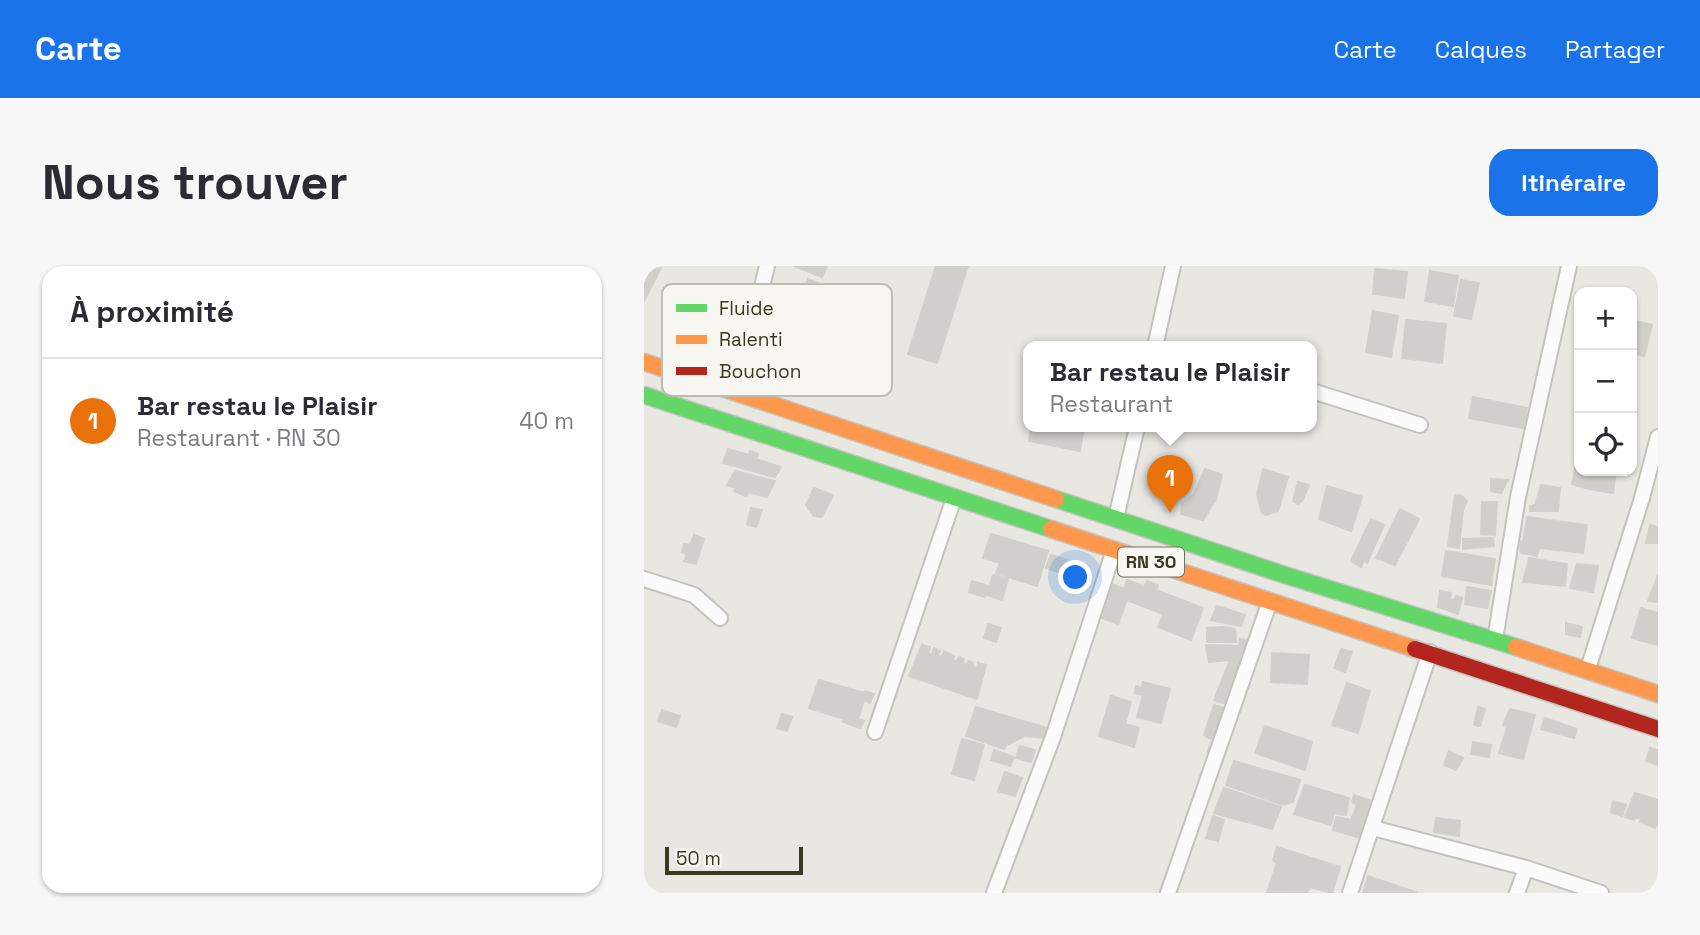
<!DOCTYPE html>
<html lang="fr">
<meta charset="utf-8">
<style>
body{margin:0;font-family:"Space Grotesk",sans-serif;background:#f7f7f7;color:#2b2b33}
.controls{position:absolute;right:21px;top:21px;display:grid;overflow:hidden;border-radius:14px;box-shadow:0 2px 5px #0004}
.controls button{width:63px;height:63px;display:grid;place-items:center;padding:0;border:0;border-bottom:2px solid #e1e1e2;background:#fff;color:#2b2b33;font:35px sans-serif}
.scale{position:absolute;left:21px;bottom:18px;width:138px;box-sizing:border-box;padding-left:7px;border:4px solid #393922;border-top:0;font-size:19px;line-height:24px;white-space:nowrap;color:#393922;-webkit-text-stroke:5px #f7f6f0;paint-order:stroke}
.you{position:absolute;left:432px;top:312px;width:24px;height:24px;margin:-18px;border:5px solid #fff;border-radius:50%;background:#1a73e8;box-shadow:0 0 0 10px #1a73e833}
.badge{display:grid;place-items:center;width:46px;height:46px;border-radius:50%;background:#1a73e8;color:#fff;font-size:23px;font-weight:700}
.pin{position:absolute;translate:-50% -58px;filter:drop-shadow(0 2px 4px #0008)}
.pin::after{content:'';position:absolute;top:37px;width:24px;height:21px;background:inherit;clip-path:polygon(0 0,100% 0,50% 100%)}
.popup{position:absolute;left:379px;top:75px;width:294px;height:91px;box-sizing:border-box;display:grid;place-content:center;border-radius:14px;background:#fff;filter:drop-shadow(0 2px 5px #0005);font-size:23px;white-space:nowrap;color:#7c7c81}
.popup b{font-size:26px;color:#2b2b33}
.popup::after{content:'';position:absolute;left:50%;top:100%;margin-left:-14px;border:14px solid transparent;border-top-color:#fff}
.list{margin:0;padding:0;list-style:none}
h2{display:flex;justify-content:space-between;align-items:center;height:91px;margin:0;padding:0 28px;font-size:30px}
h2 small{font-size:23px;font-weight:400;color:#7c7c81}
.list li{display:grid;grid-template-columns:46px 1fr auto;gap:21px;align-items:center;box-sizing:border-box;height:126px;padding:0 28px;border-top:2px solid #e1e1e2}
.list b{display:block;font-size:26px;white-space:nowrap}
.list p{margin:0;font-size:23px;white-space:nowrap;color:#7c7c81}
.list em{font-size:23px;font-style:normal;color:#7c7c81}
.icon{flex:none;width:38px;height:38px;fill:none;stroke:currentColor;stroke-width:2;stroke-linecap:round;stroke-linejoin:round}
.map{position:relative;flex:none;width:1014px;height:627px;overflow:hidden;border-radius:21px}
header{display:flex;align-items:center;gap:42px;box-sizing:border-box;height:98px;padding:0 35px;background:#1a73e8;color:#fff}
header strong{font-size:33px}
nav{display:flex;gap:38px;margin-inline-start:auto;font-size:24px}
.intro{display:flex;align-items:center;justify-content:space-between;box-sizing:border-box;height:168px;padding:0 42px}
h1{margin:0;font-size:49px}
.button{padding:18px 32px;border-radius:21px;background:#1a73e8;color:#fff;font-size:24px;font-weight:700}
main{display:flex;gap:42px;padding:0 42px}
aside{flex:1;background:#fff;border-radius:21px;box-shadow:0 2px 5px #0004}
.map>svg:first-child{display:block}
.building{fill:#d0cfcb;stroke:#d1d0cb;stroke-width:2}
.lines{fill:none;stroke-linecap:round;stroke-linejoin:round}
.street-casing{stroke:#c3c3be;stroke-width:18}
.fast-casing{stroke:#c4c3bc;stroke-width:19}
.slow-casing{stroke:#c4c3bc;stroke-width:19}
.jam-casing{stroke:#c4c3bc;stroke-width:19}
.street{stroke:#fcfbfb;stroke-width:14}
.fast{stroke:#63d668;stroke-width:16}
.slow{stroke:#ff974d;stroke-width:16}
.jam{stroke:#b3261e;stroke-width:16}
.labels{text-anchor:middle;stroke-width:5;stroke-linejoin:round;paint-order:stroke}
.shield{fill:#f7f6f0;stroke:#727260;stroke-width:2}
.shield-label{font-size:18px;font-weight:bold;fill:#393922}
.key{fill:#f7f6f0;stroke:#bebdb2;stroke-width:2}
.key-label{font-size:19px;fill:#393922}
</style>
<header>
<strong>Carte</strong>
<nav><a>Carte</a><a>Calques</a><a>Partager</a></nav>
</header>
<div class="intro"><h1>Nous trouver</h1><a class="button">Itinéraire</a></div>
<main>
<aside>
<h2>À proximité<small></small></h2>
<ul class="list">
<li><span class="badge" style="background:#e8710a">1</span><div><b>Bar restau le Plaisir</b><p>Restaurant · RN 30</p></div><em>40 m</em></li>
</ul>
</aside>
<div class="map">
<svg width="1014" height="627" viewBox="0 0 1014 627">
<rect width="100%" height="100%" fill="#e8e7e2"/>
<path class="building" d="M0 0 17 2 0 35Z
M150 0H183L178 11Z
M292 0H324L293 97 264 88Z
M731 3 763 6 760 32 729 28Z
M786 5 814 10 809 40 781 35Z
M164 13 196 26 177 72 155 63 167 34 157 30Z
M817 14 835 17 827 53 810 50Z
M729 45 754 50 747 91 722 86Z
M762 54 802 58 798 97 758 92Z
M988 54 1008 59 1000 90 988 87Z
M829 131 883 142 879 162 825 152Z
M387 161H440L436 185 385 175Z
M84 183 104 189 106 185 114 188 112 193 137 201 131 211 79 197Z
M933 194H935V205H972L969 227 945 223 928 218Z
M561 203 578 209 572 233 559 254 537 248 538 238 550 228Z
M619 203 644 211 634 245 622 249 618 247 613 228Z
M91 205 131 215 123 231 105 226 102 230 90 225 92 222 83 219Z
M847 213 864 214 857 227 847 225Z
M654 216 665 219 659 234 654 238 649 235Z
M897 219 916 222 914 245H886V240L891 239Z
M683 220 718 231 707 265 675 253Z
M170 222 189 229 178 251 170 250 162 239Z
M811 229 818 230 823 235 819 244 815 282 804 280Z
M838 236H853L851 269 837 268Z
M107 242 118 244 112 261 103 258Z
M756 243 775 253 751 299 732 292Z
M883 251 943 259 939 287 895 282 893 290 877 287 876 275 879 276Z
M727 253 740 259 723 297 720 294 717 301 707 295Z
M1006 259 1014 261V277H1002Z
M347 268 404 285 393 320 352 307 356 297 339 292Z
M50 269 60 273 52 298 40 295 43 289 38 286 40 278 46 279Z
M849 272 850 280 819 283V273Z
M802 285 851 293 847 319 798 310Z
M407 289 436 298 431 312 402 302Z
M885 292 923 298 921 320 879 316Z
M933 298 954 300 949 326 926 322Z
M349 309 364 313 358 334 343 329Z
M1014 309V336L1004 335Z
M483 314 500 320 503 315 514 319 512 324 559 342 547 374 514 361 519 348 483 334 474 358 455 351 468 318 480 323Z
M328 315 344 320 341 331 325 326Z
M823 321 847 325 843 342 821 338Z
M796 325 807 327 806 333 811 334 812 330 818 332 814 348 794 341Z
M573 340 601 349 597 360 567 354Z
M997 342 1014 347V379L988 372Z
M922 357 938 361 936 371 922 368Z
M344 358 357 362 352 376 340 372Z
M580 361 591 363 592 376H563V362Z
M596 373 609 375 583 438 570 434 586 394 565 396 562 379 595 380Z
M278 379 286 381 284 388H288L290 382 296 385 293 389 298 391 300 385 310 390 309 395H313L315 391 320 393 318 397 323 398 325 395 329 397V401L333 402 334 397 342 399 333 433 265 410Z
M697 383 708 386 701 406 690 402Z
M628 387 665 389 663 418 627 416Z
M175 414 220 427 221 425 230 428 226 437 220 434 214 453 220 455 216 462 199 456 200 453 165 442Z
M499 416 526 423 517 457 493 451 499 429 491 427 492 420 498 422Z
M703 417 726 425 714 467 688 459Z
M467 430 487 436 481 458 495 462 490 481 455 470Z
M570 439 584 443 570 486 564 485 568 474 560 469Z
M332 441 403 462 400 472 381 470 362 479 360 483 322 470Z
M834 441 841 443 836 460 830 459Z
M866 443 891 449 879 493 855 487 863 462 859 459Z
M18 444 36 450 32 461 14 455Z
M138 448 148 451 143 465 133 462Z
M901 452 933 463 930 472 897 463Z
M621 460 668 476 661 504 611 487Z
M318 473 340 479 330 514 308 508Z
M829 476 847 479 845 491 827 488Z
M376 480 391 484 387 496 372 492Z
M1006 482 1014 484V499L1002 495Z
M350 484 370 491 366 500 347 494Z
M805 485 819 492 812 504 800 499Z
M590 495 656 514 649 536 639 539 582 519Z
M361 506 378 512 371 530 354 525Z
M661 519 705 532 702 549 690 547 687 559 650 548Z
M580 522 637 541 628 563 570 547Z
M991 527 1014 534V558L1011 562 996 556 997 553 990 551V554L981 551Z
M710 529 731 536 717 572 689 564 692 551 707 554 713 539 708 536Z
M969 535 982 539 978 550 967 546Z
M569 550 580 554 574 575 562 572Z
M792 552 816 555 815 570 790 566Z
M633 581 696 601 688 627 666 621 663 627 623 626 633 597 629 594Z
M724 610 774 627H719Z"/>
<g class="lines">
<g class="street-casing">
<path id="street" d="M511 81 529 0
M668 125 776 159
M92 126 123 0
M472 252 493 161
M0 313 50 329 76 352
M851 374 874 231 925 0
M944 403 998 232 1014 171
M231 466 310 232
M729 562 882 602 957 627
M350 627 409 471 470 284
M524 627 626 335
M706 627 786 386
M873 627 882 602"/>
</g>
<g class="fast-casing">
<path id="fast" d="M0 129 407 263
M412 233 644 310 872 381"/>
</g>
<g class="slow-casing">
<path id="slow" d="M0 96 412 233
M407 263 771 383
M872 381 1014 428"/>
</g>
<g class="jam-casing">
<path id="jam" d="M771 383 1014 463"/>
</g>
<use href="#street" class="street"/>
<use href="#fast" class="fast"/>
<use href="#slow" class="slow"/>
<use href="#jam" class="jam"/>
</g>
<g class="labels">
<rect class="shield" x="474" y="281.5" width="66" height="29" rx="5"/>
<g class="shield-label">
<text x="507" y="302">RN 30</text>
</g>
</g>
<rect x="18" y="18" width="230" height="112" rx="10" class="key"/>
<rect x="32" y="38" width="31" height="8" fill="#63d668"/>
<rect x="32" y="69" width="31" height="9" fill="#ff974d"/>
<rect x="32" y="101" width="31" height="8" fill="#b3261e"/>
<g class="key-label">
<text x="75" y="49">Fluide</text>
<text x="75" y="80">Ralenti</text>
<text x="75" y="112">Bouchon</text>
</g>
</svg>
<div class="controls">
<button>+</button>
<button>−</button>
<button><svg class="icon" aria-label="locate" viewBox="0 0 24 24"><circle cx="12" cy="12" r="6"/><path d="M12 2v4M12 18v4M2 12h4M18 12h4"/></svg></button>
</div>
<div class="scale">50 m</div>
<div class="you"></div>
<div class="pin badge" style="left:526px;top:247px;background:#e8710a">1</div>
<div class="popup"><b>Bar restau le Plaisir</b>Restaurant</div>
</div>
</main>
